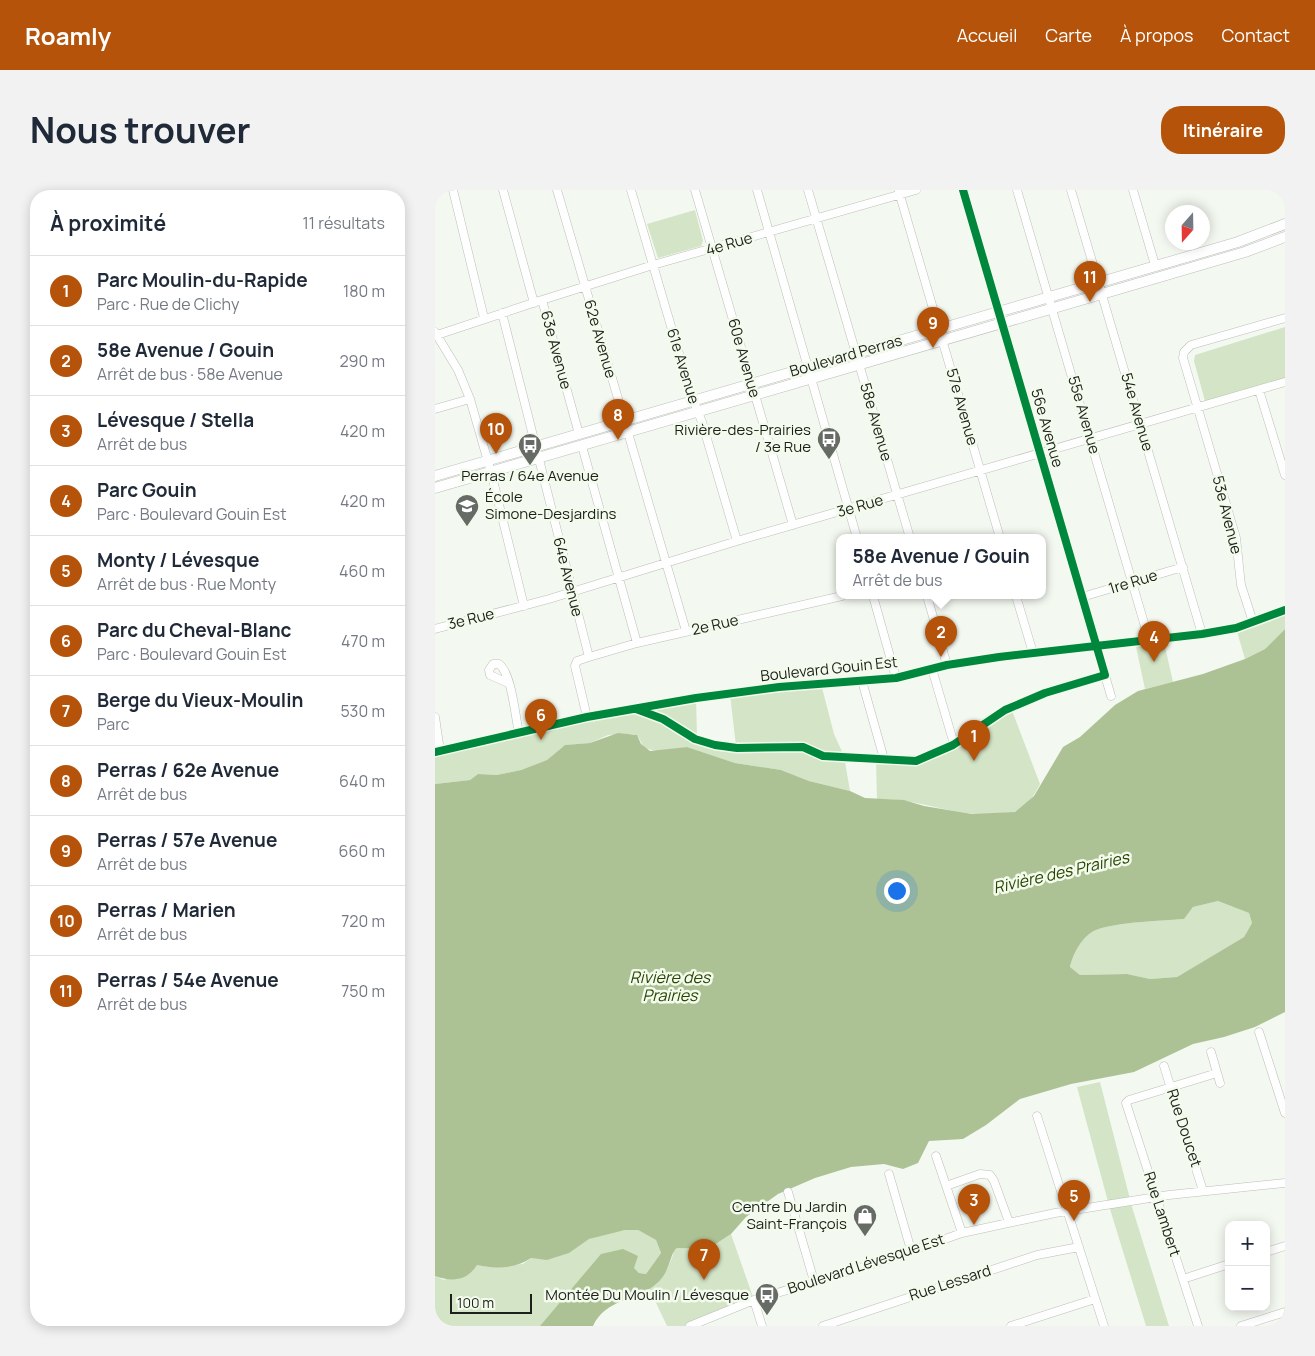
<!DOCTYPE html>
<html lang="fr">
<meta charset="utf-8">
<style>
body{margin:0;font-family:Manrope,sans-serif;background:#f2f2f3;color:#1f2937}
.controls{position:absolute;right:15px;bottom:15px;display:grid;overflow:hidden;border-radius:10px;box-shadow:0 2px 12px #0003}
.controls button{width:45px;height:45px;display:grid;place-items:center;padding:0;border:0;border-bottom:1px solid #e0e1e3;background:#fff;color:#1f2937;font:25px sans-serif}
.compass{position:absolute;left:730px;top:15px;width:45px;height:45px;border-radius:50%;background:#fff;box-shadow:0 2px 12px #0003;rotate:200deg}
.scale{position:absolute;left:15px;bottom:12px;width:82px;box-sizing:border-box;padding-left:5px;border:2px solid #1c1f1a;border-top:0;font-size:14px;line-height:18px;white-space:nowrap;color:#1c1f1a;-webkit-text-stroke:4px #f3fbec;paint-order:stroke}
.you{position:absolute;left:461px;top:700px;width:18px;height:18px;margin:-12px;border:4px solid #fff;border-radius:50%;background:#1a73e8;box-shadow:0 0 0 8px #1a73e833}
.badge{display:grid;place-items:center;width:32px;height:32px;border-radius:50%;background:#b45309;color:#fff;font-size:16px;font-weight:700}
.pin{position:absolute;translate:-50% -41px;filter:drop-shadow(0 1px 2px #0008)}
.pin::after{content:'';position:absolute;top:26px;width:18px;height:15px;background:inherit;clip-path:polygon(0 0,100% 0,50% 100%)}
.popup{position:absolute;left:401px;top:344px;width:210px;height:65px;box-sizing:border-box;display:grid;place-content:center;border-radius:10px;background:#fff;filter:drop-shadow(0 1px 4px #0005);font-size:16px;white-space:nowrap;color:#747a83}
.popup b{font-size:19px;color:#1f2937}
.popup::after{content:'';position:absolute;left:50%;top:100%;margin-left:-10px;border:10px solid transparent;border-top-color:#fff}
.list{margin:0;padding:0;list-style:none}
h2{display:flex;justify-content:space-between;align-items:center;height:65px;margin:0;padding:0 20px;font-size:21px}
h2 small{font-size:16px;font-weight:400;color:#747a83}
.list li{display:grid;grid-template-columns:32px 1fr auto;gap:15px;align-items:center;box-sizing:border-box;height:70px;padding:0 20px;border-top:1px solid #e0e1e3}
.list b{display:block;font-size:19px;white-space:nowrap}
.list p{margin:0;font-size:16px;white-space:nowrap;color:#747a83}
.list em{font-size:16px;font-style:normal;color:#747a83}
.map{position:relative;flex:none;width:850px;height:1136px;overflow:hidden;border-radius:20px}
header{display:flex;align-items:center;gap:30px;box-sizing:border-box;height:70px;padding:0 25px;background:#b45309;color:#fff}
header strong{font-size:24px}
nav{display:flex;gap:28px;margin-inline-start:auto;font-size:18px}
.intro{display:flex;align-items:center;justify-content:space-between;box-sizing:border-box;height:120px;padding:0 30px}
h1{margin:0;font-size:35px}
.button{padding:12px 22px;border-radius:20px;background:#b45309;color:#fff;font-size:18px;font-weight:700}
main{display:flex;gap:30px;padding:0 30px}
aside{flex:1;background:#fff;border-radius:20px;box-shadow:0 2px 12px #0003}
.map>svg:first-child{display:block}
.green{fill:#d4e4c6}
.water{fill:#acc295;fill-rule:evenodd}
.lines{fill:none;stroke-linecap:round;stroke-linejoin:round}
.minor-casing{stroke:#bcbfba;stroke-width:9}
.major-casing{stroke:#bcbfba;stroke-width:11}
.minor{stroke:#fdfefd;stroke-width:8}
.major{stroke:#fdfefd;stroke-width:10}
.cycleway-casing{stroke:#f3fbec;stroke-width:11}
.cycleway{stroke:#00873e;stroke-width:8}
.labels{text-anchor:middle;stroke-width:5;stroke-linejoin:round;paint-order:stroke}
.street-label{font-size:15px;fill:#1c1f1a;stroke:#f3fbec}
.poi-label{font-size:15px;fill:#1c1f1a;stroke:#f3fbec;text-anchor:end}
.water-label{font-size:16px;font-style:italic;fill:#2a4400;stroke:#f3fbec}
</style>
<header>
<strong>Roamly</strong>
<nav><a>Accueil</a><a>Carte</a><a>À propos</a><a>Contact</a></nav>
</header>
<div class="intro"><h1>Nous trouver</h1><a class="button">Itinéraire</a></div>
<main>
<aside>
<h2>À proximité<small>11 résultats</small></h2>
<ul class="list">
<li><span class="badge">1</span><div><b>Parc Moulin-du-Rapide</b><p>Parc · Rue de Clichy</p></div><em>180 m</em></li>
<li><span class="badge">2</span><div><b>58e Avenue / Gouin</b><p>Arrêt de bus · 58e Avenue</p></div><em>290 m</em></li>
<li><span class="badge">3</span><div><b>Lévesque / Stella</b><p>Arrêt de bus</p></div><em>420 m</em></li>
<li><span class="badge">4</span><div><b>Parc Gouin</b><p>Parc · Boulevard Gouin Est</p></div><em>420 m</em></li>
<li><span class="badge">5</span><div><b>Monty / Lévesque</b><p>Arrêt de bus · Rue Monty</p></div><em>460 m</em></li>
<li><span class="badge">6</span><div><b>Parc du Cheval-Blanc</b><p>Parc · Boulevard Gouin Est</p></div><em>470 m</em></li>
<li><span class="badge">7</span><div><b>Berge du Vieux-Moulin</b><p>Parc</p></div><em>530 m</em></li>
<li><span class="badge">8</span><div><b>Perras / 62e Avenue</b><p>Arrêt de bus</p></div><em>640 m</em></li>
<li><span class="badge">9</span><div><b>Perras / 57e Avenue</b><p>Arrêt de bus</p></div><em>660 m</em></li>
<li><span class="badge">10</span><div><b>Perras / Marien</b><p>Arrêt de bus</p></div><em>720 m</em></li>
<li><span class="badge">11</span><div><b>Perras / 54e Avenue</b><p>Arrêt de bus</p></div><em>750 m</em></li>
</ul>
</aside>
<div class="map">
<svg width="850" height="1136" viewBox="0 0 850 1136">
<rect width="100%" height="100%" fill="#f3f8f0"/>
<path class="green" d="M260 20 268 51 266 56 223 68 212 34Z
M850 137V188L770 211 759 171 760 165Z
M850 420V439L830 459 810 469 801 438Z
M728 448 738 492 710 499 700 452Z
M386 494 399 544 409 566 415 601 374 591 346 580 300 573 252 557 222 561 209 558 204 548 199 544 173 545 155 553 130 555 112 570 86 580 62 585 43 584 35 590 0 594V563L261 508 262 548 301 556 295 504Z
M576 518 605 594C599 605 592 619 579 622 576 624 572 622 568 623 525 630 484 607 442 609L441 566 449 569 481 571Z
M783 711 814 723 817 733 809 747 742 787 715 789 692 784 645 785 635 777C638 764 647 746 661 740 682 732 725 731 749 729L758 717Z
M665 892 697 1017 734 1136H711L675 1019 642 897Z
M190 1040H203L221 1050 226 1063 211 1084 204 1083 199 1078 105 1136H0V1086L9 1090 42 1075 53 1077 88 1074 96 1068C130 1072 130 1059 156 1048 167 1044 179 1042 190 1040Z
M296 1044 319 1110 255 1136H232L214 1098C225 1094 237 1072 239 1061L242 1058 273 1059Z"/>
<path class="water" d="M850 439V822L820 837 789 847 758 854 699 882 636 894 585 909 551 935 528 949 494 951 483 973 468 979 449 974 416 977 380 988 343 1004 311 1027 296 1044 273 1059 242 1058C234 1064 236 1082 221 1094 200 1112 171 1108 158 1136H105L166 1064 188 1059 203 1066 199 1078 204 1083 211 1084 226 1063 221 1050 203 1040H190L154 1049 134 1063 112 1070 96 1068C80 1079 60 1079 42 1075 32 1091 17 1092 0 1086V594L35 590 43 584 62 585 86 580 112 570 130 555 155 553 183 543 202 545 206 554 215 561 252 557 300 573 346 580 374 591 415 601 430 608 469 610 489 616 537 624 580 622 599 606 628 557 645 547 680 515 703 501 768 484 810 469 830 459ZM783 711 814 723 817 733 809 747 742 787 715 789 692 784 645 785 635 777C638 764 647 746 661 740 682 732 725 731 749 729L758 717Z"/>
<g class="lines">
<g class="minor-casing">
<path id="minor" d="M18 0 49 128
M68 0 99 113
M122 0 251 441
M196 0 255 201 267 232 302 351
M260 0 358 335
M322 0 422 348
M373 0 475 348
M528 0 676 506
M582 0 714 450
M636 0 767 444
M698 0 720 75
M464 2 565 348
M107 110 218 75 481 0
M67 123 154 467 142 471 140 476 152 527
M0 142 23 180 35 209 56 282 89 416
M2 145 107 110 144 244
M824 200 850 285
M0 219 35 209
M147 256 202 453
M438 406 461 488
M492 406 512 475
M581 406 598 463
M647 407 748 377
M818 432 806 395 801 348 748 168 749 162 756 155 850 128
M0 439 114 409 302 351 850 192
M154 467 202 453 407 406
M497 479 519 554
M427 491 449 569C499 581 528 542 569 521 601 504 635 494 670 485
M73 493 55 485 54 480 58 474H64C77 484 80 526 84 543
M0 527 5 561
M0 562 152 527 261 508 344 497 461 488 512 475 564 467 767 444 801 438 850 420
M824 842 850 923
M776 862 785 893
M729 876 768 1001
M602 926 669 1136
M501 966 527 1043
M454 984 476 1060
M511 996 545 984 555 985 559 991 574 1032
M353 1002 379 1091
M831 1062 850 1056
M748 1089 794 1074
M319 1110 327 1136
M255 1136 319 1110 441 1073 527 1043 620 1023 734 1005 850 993
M388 1136 602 1065 644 1057
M576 1136 660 1109
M763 1136 691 913 694 910 782 883
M806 1136 850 1122"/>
</g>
<g class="major-casing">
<path id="major" d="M0 286 803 52 850 34
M0 298 660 106 810 62 850 47"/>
</g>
<use href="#minor" class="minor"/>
<use href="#major" class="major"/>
<g class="cycleway-casing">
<path id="cycleway" d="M201 519 228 529 260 549 280 555 302 558 368 557 388 566 481 571 518 555 570 520 610 503 670 485 528 0
M0 562 152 527 261 508 344 497 461 488 512 475 564 467 767 444 801 438 850 420"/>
</g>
<use href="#cycleway" class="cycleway"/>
</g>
<defs>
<g id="bus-pin" transform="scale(1.25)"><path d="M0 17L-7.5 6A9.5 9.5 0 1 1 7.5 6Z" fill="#676b65" stroke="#f3fbec"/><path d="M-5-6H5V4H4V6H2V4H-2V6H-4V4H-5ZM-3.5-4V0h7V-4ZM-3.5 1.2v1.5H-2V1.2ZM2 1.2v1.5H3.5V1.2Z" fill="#fff"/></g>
<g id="school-pin" transform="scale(1.25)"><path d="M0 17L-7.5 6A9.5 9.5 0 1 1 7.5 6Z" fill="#676b65" stroke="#f3fbec"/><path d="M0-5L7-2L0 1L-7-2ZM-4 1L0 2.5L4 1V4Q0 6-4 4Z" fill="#fff"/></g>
<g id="shop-pin" transform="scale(1.25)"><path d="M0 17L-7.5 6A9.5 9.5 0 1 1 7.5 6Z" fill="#676b65" stroke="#f3fbec"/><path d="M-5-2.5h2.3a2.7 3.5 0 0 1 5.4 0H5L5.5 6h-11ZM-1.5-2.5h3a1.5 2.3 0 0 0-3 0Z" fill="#fff"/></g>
</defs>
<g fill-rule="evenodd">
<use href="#bus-pin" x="394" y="249"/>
<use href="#bus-pin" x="95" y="255"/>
<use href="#school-pin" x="32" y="316"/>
<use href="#shop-pin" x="430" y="1026"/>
<use href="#bus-pin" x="332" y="1105"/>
</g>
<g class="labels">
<g class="street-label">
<text transform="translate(294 54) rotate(-16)" y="5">4e Rue</text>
<text transform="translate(165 149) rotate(74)" y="5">62e Avenue</text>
<text transform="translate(121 160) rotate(75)" y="5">63e Avenue</text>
<text transform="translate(411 166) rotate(-16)" y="5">Boulevard Perras</text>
<text transform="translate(309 168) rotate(74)" y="5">60e Avenue</text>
<text transform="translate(248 176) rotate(73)" y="5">61e Avenue</text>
<text transform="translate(527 217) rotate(74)" y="5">57e Avenue</text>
<text transform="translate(702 222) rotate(74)" y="5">54e Avenue</text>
<text transform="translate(649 225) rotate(74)" y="5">55e Avenue</text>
<text transform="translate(441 232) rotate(74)" y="5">58e Avenue</text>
<text transform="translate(612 238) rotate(74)" y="5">56e Avenue</text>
<text transform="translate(425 316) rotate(-16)" y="5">3e Rue</text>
<text transform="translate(792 325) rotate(76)" y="5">53e Avenue</text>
<text transform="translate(133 387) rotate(76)" y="5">64e Avenue</text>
<text transform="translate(698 392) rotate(-17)" y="5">1re Rue</text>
<text transform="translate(36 429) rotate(-14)" y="5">3e Rue</text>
<text transform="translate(280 435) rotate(-13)" y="5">2e Rue</text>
<text transform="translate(394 479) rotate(-6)" y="5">Boulevard Gouin Est</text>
<text transform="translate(749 938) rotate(72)" y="5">Rue Doucet</text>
<text transform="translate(727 1024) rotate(72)" y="5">Rue Lambert</text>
<text transform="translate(431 1074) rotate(-18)" y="5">Boulevard Lévesque Est</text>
<text transform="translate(515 1093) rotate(-18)" y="5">Rue Lessard</text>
</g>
<g class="poi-label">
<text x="376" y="245">Rivière-des-Prairies<tspan x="376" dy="17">/ 3e Rue</tspan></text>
<text x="95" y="291" text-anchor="middle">Perras / 64e Avenue</text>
<text x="50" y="312" text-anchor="start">École<tspan x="50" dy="17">Simone-Desjardins</tspan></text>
<text x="412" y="1022">Centre Du Jardin<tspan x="412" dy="17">Saint-François</tspan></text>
<text x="314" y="1110">Montée Du Moulin / Lévesque</text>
</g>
<g class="water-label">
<text transform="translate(626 682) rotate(-13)" y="6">Rivière des Prairies</text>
<text x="235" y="793">Rivière des<tspan x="235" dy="18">Prairies</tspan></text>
</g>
</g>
</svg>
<div class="controls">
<button>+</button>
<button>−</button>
</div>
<svg class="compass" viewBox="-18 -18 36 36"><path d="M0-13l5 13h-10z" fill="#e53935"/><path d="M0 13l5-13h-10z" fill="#747a83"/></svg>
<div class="scale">100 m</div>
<div class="you"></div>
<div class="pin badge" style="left:539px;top:571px">1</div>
<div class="pin badge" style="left:506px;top:467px">2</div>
<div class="popup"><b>58e Avenue / Gouin</b>Arrêt de bus</div>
<div class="pin badge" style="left:539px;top:1035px">3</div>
<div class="pin badge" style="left:719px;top:472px">4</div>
<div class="pin badge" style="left:639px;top:1031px">5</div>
<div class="pin badge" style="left:106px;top:550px">6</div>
<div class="pin badge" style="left:269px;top:1090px">7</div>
<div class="pin badge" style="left:183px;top:250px">8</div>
<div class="pin badge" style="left:498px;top:158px">9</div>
<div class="pin badge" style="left:61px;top:264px">10</div>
<div class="pin badge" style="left:655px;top:112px">11</div>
</div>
</main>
